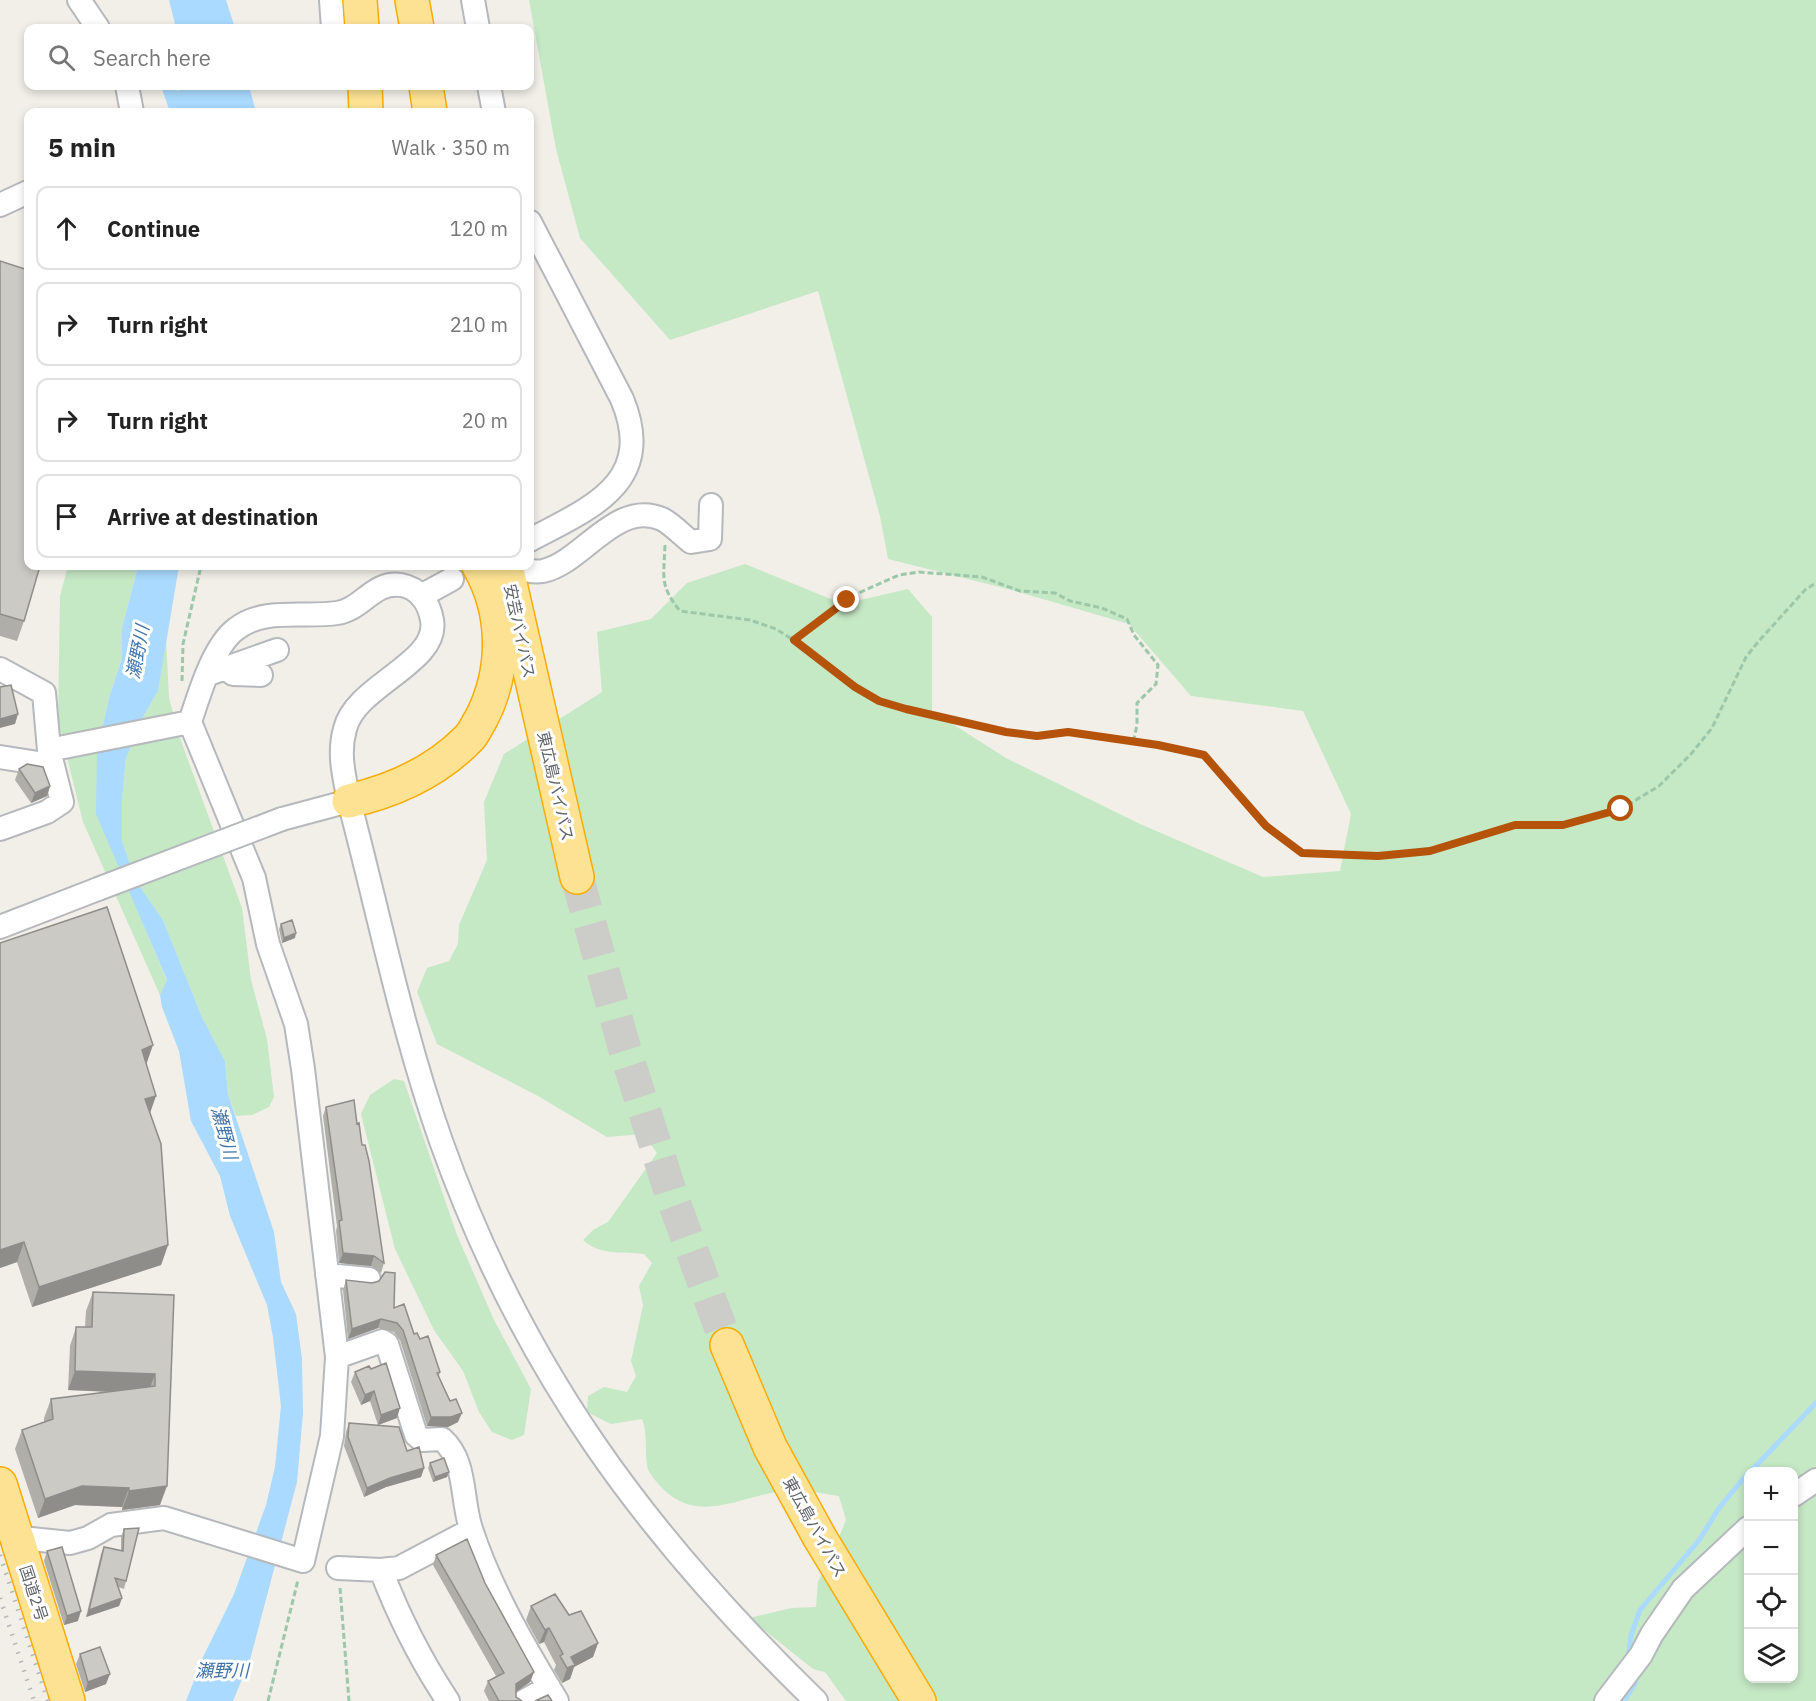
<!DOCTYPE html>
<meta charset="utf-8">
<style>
body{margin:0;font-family:"IBM Plex Sans","Noto Sans JP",sans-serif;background:#f2f2f2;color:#222}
.controls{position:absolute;right:18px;bottom:18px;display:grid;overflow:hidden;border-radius:12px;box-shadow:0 3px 9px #0003}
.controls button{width:54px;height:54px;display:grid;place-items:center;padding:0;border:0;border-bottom:2px solid #e0e0e0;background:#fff;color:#222;font:30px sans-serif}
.stop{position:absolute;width:18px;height:18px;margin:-14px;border:4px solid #b45309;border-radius:50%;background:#fff}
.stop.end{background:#b45309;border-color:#fff;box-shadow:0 2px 6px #0008}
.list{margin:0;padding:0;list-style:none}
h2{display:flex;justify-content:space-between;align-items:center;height:78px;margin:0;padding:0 24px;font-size:26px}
h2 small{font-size:20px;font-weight:400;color:#767676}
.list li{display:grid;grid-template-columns:39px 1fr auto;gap:18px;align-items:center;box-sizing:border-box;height:84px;margin:0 12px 12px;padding:0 12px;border:2px solid #e0e0e0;border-radius:12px}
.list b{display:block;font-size:22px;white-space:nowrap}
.list em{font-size:20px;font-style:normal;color:#767676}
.icon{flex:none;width:33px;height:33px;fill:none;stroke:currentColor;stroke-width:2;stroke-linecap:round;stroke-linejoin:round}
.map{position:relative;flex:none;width:1816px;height:1701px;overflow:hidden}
.search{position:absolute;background:#fff;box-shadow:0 3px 9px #0003;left:24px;top:24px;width:510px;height:66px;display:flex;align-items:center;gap:15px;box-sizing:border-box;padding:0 21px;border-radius:12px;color:#767676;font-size:22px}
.panel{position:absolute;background:#fff;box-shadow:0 3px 9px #0003;left:24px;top:108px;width:510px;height:462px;border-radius:12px}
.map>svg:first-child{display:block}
.green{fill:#c5e8c5;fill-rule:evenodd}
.water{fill:#aadaff}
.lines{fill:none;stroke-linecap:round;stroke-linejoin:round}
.stream{stroke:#aadaff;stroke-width:5}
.highway-tunnel{stroke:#ccccc8;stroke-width:33;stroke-dasharray:33 16;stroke-linecap:butt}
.minor-casing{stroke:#b5b8bc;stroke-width:26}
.highway-casing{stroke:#f9ab00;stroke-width:36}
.path{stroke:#9cc7a9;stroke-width:3;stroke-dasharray:6 3;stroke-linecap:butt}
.minor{stroke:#fff;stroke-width:22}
.highway{stroke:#fde293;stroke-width:33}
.rail{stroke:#b6b7b8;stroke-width:4.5;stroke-dasharray:1.5 8;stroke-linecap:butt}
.minor-bridge-casing{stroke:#b5b8bc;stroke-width:26;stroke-linecap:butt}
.minor-bridge{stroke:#fff;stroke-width:22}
.wall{fill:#afaea9}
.shaded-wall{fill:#8f8d8a}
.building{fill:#cccac5;stroke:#8f8d8a;stroke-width:1.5}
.route{stroke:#b45309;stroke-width:8}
.labels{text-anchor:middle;stroke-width:6;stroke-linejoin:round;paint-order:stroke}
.street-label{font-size:16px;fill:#5f6368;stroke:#fff}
.water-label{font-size:18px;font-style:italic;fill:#4174aa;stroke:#fff}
</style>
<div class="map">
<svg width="1816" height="1701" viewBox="0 0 1816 1701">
<rect width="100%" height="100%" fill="#f1efe8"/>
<path class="green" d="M529 0H1816V1701H846L825 1672 813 1669 749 1618 792 1608 816 1607 818 1581 828 1565 846 1520 839 1496C824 1494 807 1490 793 1490 738 1493 692 1535 650 1473 643 1463 649 1435 642 1419L611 1424 587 1412 588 1396 604 1387 627 1392 636 1376 631 1361 643 1305 639 1286 652 1263 644 1254C622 1251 600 1256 583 1240L593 1230 608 1222 657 1153 643 1134 607 1137 538 1096 437 1044 417 992 427 968 449 961 458 944 459 925 487 860 484 802 504 754 602 692 597 632 651 619 687 583 745 564 843 604 908 589 932 617V711L1006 758 1140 824 1263 877 1340 871 1351 814 1303 711 1191 696 1129 624 1008 589 888 559 880 516 818 291 670 340 580 238 556 149ZM1748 1472H1794V1678H1748Z
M68 566H138L122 628V658L109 698 97 752 144 926 167 981 160 995 83 822 58 721 60 596Z
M166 639 169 698 180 738 242 908 251 980 267 1039 274 1097 269 1107 252 1115 236 1116 228 1094 225 1061 202 1017 163 920 136 881 122 841V800L126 758 143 717 158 691Z
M394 1079 404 1081 457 1235 494 1320 531 1389 524 1435 512 1440 492 1432 479 1412 463 1371 434 1330 395 1249 361 1114 370 1095Z"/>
<path class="water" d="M169 0H226L235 28H176Z
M161 86H170L178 91 185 86H249L256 112H170Z
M138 566H179L158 691 143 717 126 758 122 800V841L136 881 163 920 202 1017 225 1061 228 1094 274 1232 281 1282 296 1314 302 1359 303 1413 297 1482 250 1660 233 1701H186L204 1655 234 1594 266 1505 275 1467 281 1406 273 1337 267 1305 230 1216 220 1176 191 1121 179 1051 162 1007 160 995 167 980 96 814 97 752 109 698 122 658V628Z"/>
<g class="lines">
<path class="stream" d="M1750 1472 1816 1403
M1628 1659 1631 1635 1640 1610 1700 1539 1719 1508 1748 1473
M1624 1701 1635 1684 1637 1674"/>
<path class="highway-tunnel" d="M577 877 625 1050 672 1197 727 1345"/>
<g class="minor-casing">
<path id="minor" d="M79 0 98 28
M331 0 333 28
M473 0 478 28
M127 86 132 112
M489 86 494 112
M0 205 28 192
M530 222 622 399C657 483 590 508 530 540
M512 566C521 569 532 573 543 571 582 563 616 499 662 519 672 524 682 535 691 542L710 539 711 505
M421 596 452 579
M0 669 44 693 49 750 62 802 47 812 0 829
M227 669 233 674 261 675
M209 674 277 650
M49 750 190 722
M0 757 51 765
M282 819 349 801
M0 927 98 889
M327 1275 369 1279
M337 1357 382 1341 387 1344 416 1435 422 1440 442 1439C467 1461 461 1499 471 1529 491 1590 524 1646 557 1701
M1794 1495 1816 1480
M18 1542 31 1539 70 1543 88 1538 111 1525 164 1518 303 1561 332 1436 337 1357 303 1069 296 1024 268 944 254 878 190 722C199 695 213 646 236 629 264 607 304 618 337 613 363 609 373 581 401 585 419 588 429 603 432 620 440 663 355 685 345 729 338 753 344 776 349 801 379 914 402 1031 441 1141 522 1369 644 1534 816 1701
M338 1568 381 1570 399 1568 471 1530
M381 1570C399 1617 420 1659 448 1701
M524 1701 549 1687
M1606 1701 1641 1655 1652 1634 1683 1589 1748 1528"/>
</g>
<g class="highway-casing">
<path id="highway" d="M360 0 362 28
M412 0 417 28
M365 86 366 112
M426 86 430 112
M506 566 577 877
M349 801C393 791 437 771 469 738 474 733 477 725 481 719 506 671 506 613 479 566
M727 1345 770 1447 820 1538 919 1701
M0 1484 68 1701"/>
</g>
<path class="path" d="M665 545C664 577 659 585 680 611L750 620 776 629 803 646 855 687 879 701 906 709 1006 732 1037 736 1068 732 1158 745 1204 755 1266 827 1302 853 1378 857 1430 851 1515 825 1578 822 1621 809 1659 786 1691 754 1712 728 1746 657 1758 642 1805 590 1816 583
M794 640 854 595 899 575 919 572 982 577 1020 591 1055 593 1070 601 1102 608 1127 619 1134 635 1158 665 1156 684 1137 703V725L1133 743
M182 681 183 644 201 566
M340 1588 349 1701
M268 1701 298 1580"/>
<use href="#minor" class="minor"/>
<use href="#highway" class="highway"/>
<path class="rail" d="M0 1555 48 1701
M0 1598 34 1701"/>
<g class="minor-bridge-casing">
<path id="minor-bridge" d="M98 889 282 819"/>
</g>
<use href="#minor-bridge" class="minor-bridge"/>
</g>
<path class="wall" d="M0 261 24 621 17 641 0 636Z
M19 769 50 786 47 796 31 803 15 780Z
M281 924 295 938 282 943 279 929Z
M146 1064 150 1112 168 1245 161 1265 32 1307 17 1262 0 1268Z
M326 1107 357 1124 362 1145 384 1263 381 1273 371 1266 339 1263 336 1231 337 1226 323 1116Z
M346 1280 394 1308 414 1334 420 1339 440 1372 439 1376 458 1422 448 1427 427 1426 400 1340 394 1332 378 1328 348 1339 343 1290Z
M93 1292 174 1295 160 1505 122 1510V1507L75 1505 38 1518 15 1449 22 1430 44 1422V1418L51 1399 108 1392 68 1390 70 1346 76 1327H85L86 1311Z
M371 1369 397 1418 378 1425 370 1401 361 1405 351 1382 355 1372Z
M349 1423 407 1451 424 1468 421 1477 386 1487 364 1497 344 1446 346 1432Z
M430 1463 447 1477 433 1482 428 1468Z
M124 1529 126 1581 124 1589 118 1587 122 1598 119 1606 86 1617 101 1554 104 1547 121 1551V1537Z
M47 1551 78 1621 64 1625 44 1561Z
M436 1555 485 1583 534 1672 530 1682 516 1692V1697L522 1701H489L484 1691 488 1681 496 1676 433 1565Z
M531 1606 569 1615 598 1643 593 1657 574 1667 570 1679 562 1683 554 1670 556 1665 544 1642 539 1644 526 1620Z
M80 1654 106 1684 85 1692 76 1664Z"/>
<path class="shaded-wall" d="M18 714 15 724 0 728V719Z
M50 786 47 796 31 803 35 793Z
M296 933 295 938 282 943 284 938Z
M153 1045 146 1065 142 1050Z
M156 1096 149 1116 145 1099Z
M24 1242 17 1262 0 1268V1250Z
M168 1245 161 1265 32 1307 39 1287Z
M343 1253 374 1256 371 1266 339 1263Z
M381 1319 378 1328 348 1339 352 1329Z
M75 1371 155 1374 148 1393 68 1390Z
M374 1391 370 1401 361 1405 365 1395Z
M400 1408 397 1418 378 1425 381 1415Z
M462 1413 458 1422 448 1427 427 1426 431 1417Z
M424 1468 421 1477 386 1487 364 1497 367 1488 390 1478Z
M449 1472 447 1477 433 1482 435 1477Z
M82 1486 129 1488 122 1507 75 1505 38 1518 45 1499Z
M167 1486 160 1505 122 1510 129 1491Z
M122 1598 119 1606 86 1617 89 1610Z
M81 1611 78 1621 64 1625 67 1616Z
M549 1628 544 1642 539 1644 545 1630Z
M598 1643 593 1657 574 1667 570 1679 562 1683 571 1657Z
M534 1672 530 1682 513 1694 516 1684Z
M110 1674 106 1684 85 1692 88 1682Z"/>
<path class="building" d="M0 261 28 270V566H40L24 621 0 614Z
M11 685 18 714 0 719V687Z
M27 764 43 767 50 786 35 793 19 769Z
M107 907 153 1045 142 1050 156 1096 145 1099 161 1144 168 1245 39 1287 24 1242 0 1250V943Z
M292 920 296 933 284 938 281 924Z
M354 1100 357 1124 359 1123 362 1145H365L369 1161 384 1263 374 1256 343 1253 339 1221 342 1220 326 1107Z
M385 1272 395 1273 394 1308 404 1304 414 1334 417 1333 420 1339 428 1336 440 1372 437 1373 450 1401 456 1399 462 1413 451 1417H431L403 1330 397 1323 381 1319 352 1329 346 1280 372 1283 379 1281Z
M93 1292 174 1295 167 1486 129 1491V1488L82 1486 45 1499 22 1430 53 1419 51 1399 155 1386V1374L75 1371 76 1327H92Z
M386 1363 400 1408 381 1415 374 1391 365 1395 355 1372 369 1366 371 1369Z
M349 1423 399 1427 407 1451 419 1447 424 1468 390 1478 367 1488 348 1437Z
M444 1458 449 1472 435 1477 430 1463Z
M139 1528 126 1581 115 1578 122 1598 89 1610 104 1547 123 1551 124 1529Z
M467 1539 485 1583 534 1672 516 1684V1697L522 1701H499L488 1681 504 1673 436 1555Z
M62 1547 81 1611 67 1616 47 1551Z
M555 1594 569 1615 581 1611 598 1643 571 1657 575 1665 567 1668 560 1656 563 1654 549 1628 545 1630 531 1606Z
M100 1647 110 1674 88 1682 80 1654Z
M548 1695 552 1701H535Z"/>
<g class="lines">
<path class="route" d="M847 600 794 640 855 687 879 701 906 709 1006 732 1037 736 1068 732 1158 745 1204 755 1266 826 1302 853 1378 856 1430 851 1515 825H1563L1621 809"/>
</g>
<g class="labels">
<g class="street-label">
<text transform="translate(520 631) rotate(78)" y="6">安芸バイパス</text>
<text transform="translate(556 786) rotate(77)" y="6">東広島バイパス</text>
<text transform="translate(815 1527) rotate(61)" y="6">東広島バイパス</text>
<text transform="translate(34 1593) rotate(72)" y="6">国道2号</text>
</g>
<g class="water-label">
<text transform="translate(138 652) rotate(-79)" y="6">瀬野川</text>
<text transform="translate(224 1133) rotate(75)" y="6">瀬野川</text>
<text x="222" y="1677">瀬野川</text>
</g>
</g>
</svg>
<div class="controls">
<button>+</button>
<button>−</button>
<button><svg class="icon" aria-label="locate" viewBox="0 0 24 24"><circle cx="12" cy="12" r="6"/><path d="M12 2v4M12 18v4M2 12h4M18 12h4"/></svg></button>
<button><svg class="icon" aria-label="layers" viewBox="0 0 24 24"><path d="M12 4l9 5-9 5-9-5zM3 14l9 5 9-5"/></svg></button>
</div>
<div class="stop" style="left:1621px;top:809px"></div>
<div class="stop end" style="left:847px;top:600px"></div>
<div class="search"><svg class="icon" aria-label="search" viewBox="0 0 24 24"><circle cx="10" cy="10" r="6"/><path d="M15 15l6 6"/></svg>Search here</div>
<section class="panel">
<h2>5 min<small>Walk · 350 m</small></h2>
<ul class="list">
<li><svg class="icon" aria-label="ahead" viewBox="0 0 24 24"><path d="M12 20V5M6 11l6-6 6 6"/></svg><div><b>Continue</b></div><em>120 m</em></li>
<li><svg class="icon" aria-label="right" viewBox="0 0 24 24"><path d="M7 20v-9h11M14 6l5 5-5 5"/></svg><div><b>Turn right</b></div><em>210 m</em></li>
<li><svg class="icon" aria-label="right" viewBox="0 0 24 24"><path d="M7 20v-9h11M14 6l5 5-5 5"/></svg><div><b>Turn right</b></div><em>20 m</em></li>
<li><svg class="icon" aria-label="arrive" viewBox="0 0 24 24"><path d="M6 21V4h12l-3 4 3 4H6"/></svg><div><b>Arrive at destination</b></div></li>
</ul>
</section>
</div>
